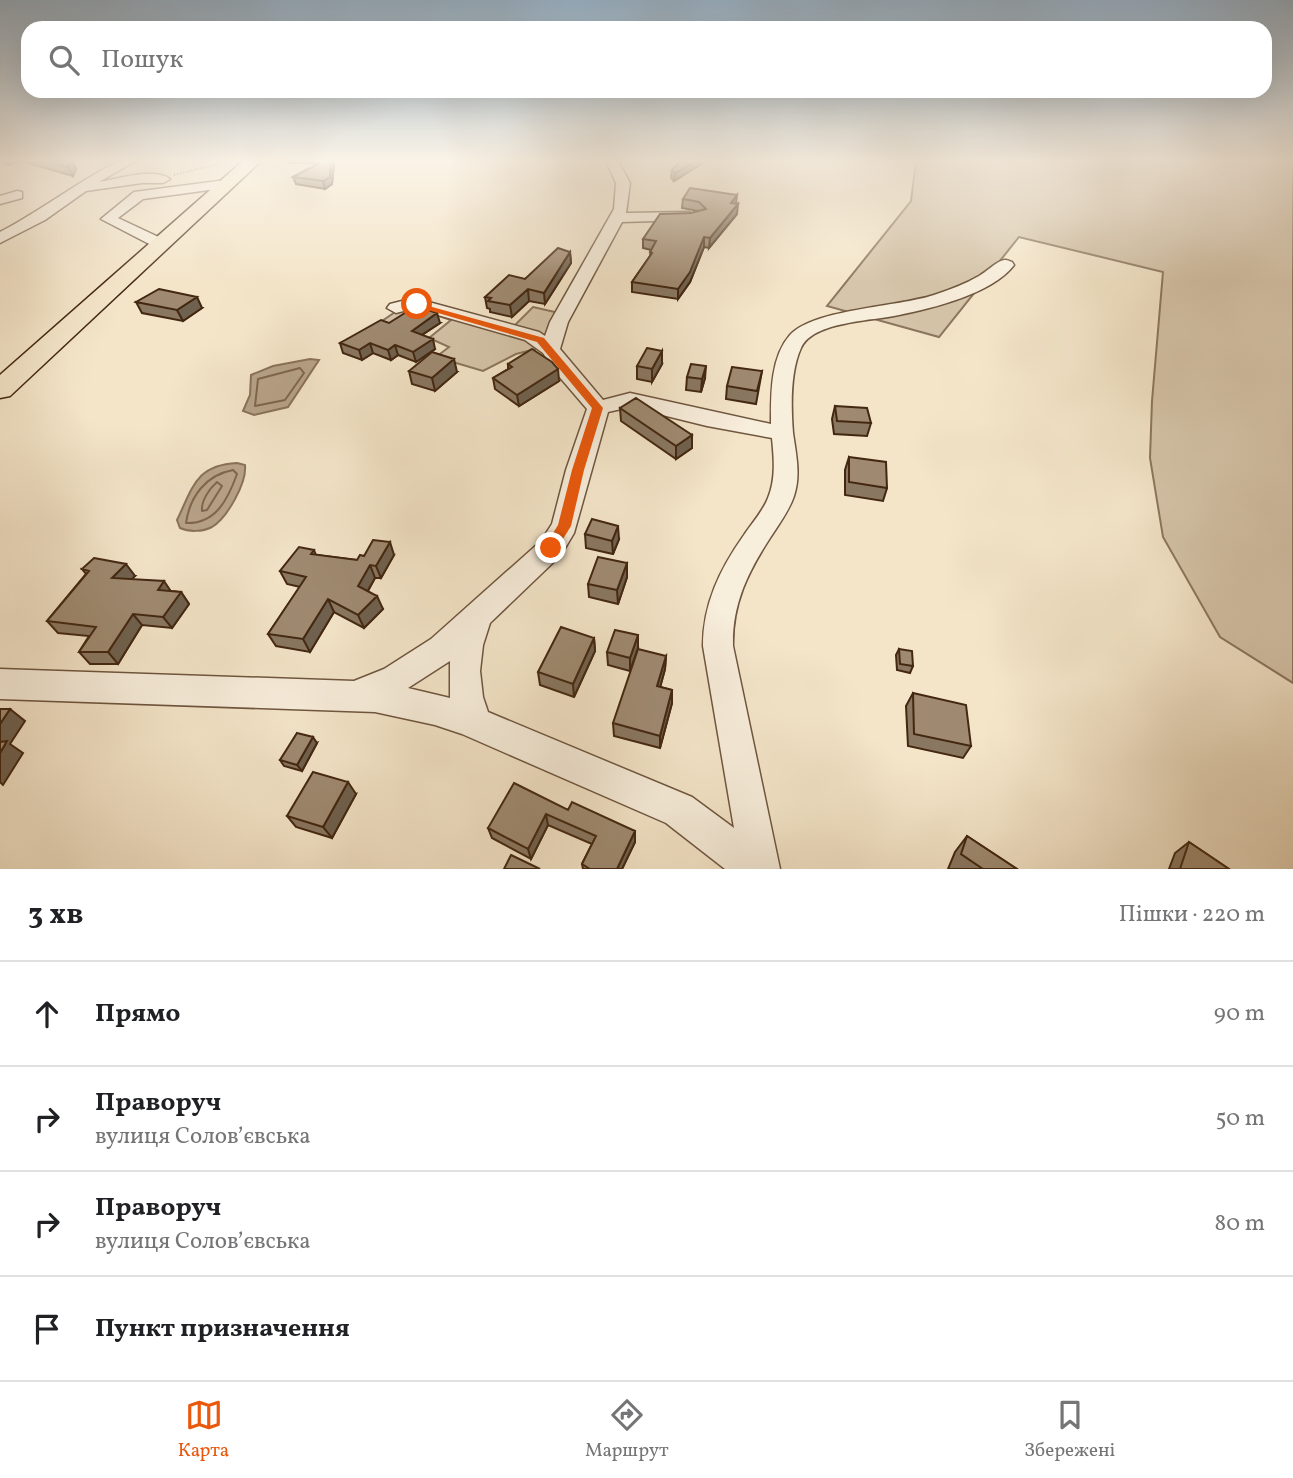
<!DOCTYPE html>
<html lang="uk">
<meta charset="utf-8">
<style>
body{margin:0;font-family:Vollkorn,serif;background:#f6f6f6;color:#202124}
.stop{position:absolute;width:21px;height:21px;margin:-16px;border:5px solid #ea580c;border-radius:50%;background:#fff}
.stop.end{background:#ea580c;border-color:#fff;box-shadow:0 2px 7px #0008}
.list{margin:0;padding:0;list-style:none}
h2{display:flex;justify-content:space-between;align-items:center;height:91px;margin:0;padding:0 28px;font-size:30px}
h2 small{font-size:23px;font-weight:400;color:#757577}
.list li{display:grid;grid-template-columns:46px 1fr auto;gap:21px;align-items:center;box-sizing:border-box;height:105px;padding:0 28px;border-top:2px solid #e0e0e0}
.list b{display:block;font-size:26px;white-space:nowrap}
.list p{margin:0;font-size:23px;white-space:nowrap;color:#757577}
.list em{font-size:23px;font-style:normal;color:#757577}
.icon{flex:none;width:38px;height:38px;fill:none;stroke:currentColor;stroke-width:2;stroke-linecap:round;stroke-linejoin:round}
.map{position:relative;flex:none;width:1293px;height:869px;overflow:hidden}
.search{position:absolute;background:#fff;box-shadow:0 7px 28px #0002;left:21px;right:21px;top:21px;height:77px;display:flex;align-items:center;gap:18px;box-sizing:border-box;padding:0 24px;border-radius:21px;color:#757577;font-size:26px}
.sheet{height:511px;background:#fff}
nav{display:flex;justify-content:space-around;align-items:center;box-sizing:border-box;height:98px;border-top:2px solid #e0e0e0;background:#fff;font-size:19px;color:#757577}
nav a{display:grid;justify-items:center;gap:4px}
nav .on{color:#ea580c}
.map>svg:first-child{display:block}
.green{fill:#d6c5aa;stroke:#8c765e;stroke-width:2}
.water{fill:#b8a48a;stroke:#89725a;stroke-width:2}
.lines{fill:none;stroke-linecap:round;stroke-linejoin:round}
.shore{stroke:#7e664e;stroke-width:2}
.minor-casing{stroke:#6f563f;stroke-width:3}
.major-casing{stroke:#432711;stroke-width:3}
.path{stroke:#432711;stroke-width:2;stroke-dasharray:1 2;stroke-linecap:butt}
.minor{fill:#f8eedc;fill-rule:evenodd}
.major{fill:#f4e5c9;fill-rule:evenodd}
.wall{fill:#897761;stroke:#432711;stroke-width:2}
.shaded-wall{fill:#6f614f;stroke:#432711;stroke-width:2}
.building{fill:#9f8a71;stroke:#432711;stroke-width:2}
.route{fill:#ea580c}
</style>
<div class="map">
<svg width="1293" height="869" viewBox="0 0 1293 869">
<rect width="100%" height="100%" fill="#f4e5c9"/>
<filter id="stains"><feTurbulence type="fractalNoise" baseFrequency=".00286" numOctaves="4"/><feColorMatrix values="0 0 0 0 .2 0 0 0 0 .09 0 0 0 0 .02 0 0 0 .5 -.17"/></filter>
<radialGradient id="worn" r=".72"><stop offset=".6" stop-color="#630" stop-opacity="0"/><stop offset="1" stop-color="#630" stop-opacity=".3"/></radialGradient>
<path class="green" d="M916 161H1293V683L1220 637 1163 537 1150 458 1152 401 1163 272 1019 237 939 337 827 306 911 201Z
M404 306C420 303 532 336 544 347L516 354 483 371 436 357 449 347 429 338 451 320 418 309 393 325 382 321Z
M533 307 559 313 546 341 511 329Z"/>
<path class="water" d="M310 359 319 360 288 407 254 415 243 411 250 395 251 375 273 366Z
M237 463 245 465C247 483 227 518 212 527 202 532 189 532 180 528L177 520C193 487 196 465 237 463Z"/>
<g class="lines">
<path class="shore" d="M300 368 304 373 285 400 255 406 258 379Z
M233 470 237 474C228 499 216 524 186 523 190 496 206 475 233 470Z
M217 482 222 486 207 510 202 511C201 501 209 489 217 482Z"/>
<g class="minor-casing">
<path id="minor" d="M119 161H135L99 182C118 179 154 167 170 179L163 183H142L86 191 45 220 0 243V232C41 211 78 181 119 161Z
M606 161H618L630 183 626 213 689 212 696 216 689 220 622 222 568 322 560 349 603 400 630 393 771 424C771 395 770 358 790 335 814 309 898 307 934 295 949 290 965 284 979 276 986 272 994 264 1001 261 1006 259 1007 260 1012 262L1014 265C992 294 933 308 899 315 873 321 813 321 801 348 790 372 791 407 793 433 796 454 801 475 794 496 789 511 779 524 770 538 748 572 732 604 733 646L780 869H725L666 823 462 734 435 725 375 712 0 699V669L354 681 384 669 431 639 541 541 552 524 566 470 587 409 557 374 543 353 525 340 424 311 411 309 396 313 387 308 390 304 410 299 425 301 539 332 545 336 550 322 614 209 616 183ZM630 407 707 426 772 438C774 458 776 479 768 498 763 511 752 523 744 535 720 569 703 604 703 646L734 828 692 797 488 712 483 697 480 671 483 645 490 623 561 555 574 533 608 412ZM450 661V698L408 688Z
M226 180 233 184 231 187 143 199 118 218 167 241 169 244 167 247H155L101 219 134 192Z
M17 191 22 192V198L0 204V196Z"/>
</g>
<g class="major-casing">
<path id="major" d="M243 161H261L10 396 0 398V375Z"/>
</g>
<path class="path" d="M174 175 229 161"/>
<use href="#minor" class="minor"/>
<use href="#major" class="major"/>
</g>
<path class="wall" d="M0 161H72L76 169 73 176 21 161 8 165Z
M288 161H334L332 184 325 189 296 184 293 177 319 163H288Z
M681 161H706L674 181 671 178 672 170Z
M683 199 736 204 737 214 709 248 704 247 690 282 678 299 632 292V282L650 256 651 250 643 248V239L691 213 698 211 682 208Z
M570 252 571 263 545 304 529 301 512 317 490 312V309L487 308 485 297 525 279Z
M136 302 202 308 183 321 142 313Z
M389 323H440L422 335 435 349 416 362 398 355 391 360 373 353 362 360 343 353 340 343Z
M508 364 559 381 519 406 495 389 493 378 508 369Z
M662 364 652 382 637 379V366Z
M409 371 457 372 435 391 412 384Z
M762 371 756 404 726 399 727 386Z
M687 377 705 378 701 392 686 390Z
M835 406 871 423 867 436 834 434 832 419Z
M620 408 692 435V448L676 459 621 421Z
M849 457 887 488 883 501 845 495V470Z
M585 534 619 539 613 554 586 548Z
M314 550 316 555 357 560 394 555 381 578H375L368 591 383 609 364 628 334 612 310 652 276 646 268 634 300 587 287 584 280 571Z
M627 563V577L618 604 589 597 588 584Z
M82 569 135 576 131 579 171 591 181 592 189 604 172 628 142 625 118 664H90L79 652 89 636 58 633 47 621 86 574Z
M594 638 595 651 574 697 540 685 538 672Z
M638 648 630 671 608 665 607 652Z
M899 649 913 666 910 673 897 670 896 655Z
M666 656 665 669 660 687 672 690V703L660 748 614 736 613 723Z
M913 693 971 746 963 758 908 746 906 706Z
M317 743 302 771 284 766 280 760Z
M356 794 332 838 296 827 287 816Z
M568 810 635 831V842L622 869H583L582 864 592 844 548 825 531 859 492 838 488 828Z
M967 836 1017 869H948L955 852Z
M1189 842 1229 869H1169L1175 853Z"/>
<path class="shaded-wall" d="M6 161H21L8 165Z
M70 161H72L76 169 73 176 68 167Z
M331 161H333L334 164 332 184 325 189 323 181Z
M695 161H706L674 181 675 173Z
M737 195 736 204 730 213 731 203Z
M738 204 737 214 709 248 710 238Z
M704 237V247L690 282 678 299V289Z
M570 252 571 263 545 304 544 293Z
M528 289 529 301 512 317 510 305Z
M197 297 202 308 183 321 177 310Z
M437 313 440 323 414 340 412 331Z
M433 339 435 349 416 362 413 352Z
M370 343 373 353 362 360 359 350Z
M395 345 398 355 391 360 388 350Z
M662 351V364L652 382V369Z
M454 359 457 372 435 391 432 378Z
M706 366 705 378 701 392 702 379Z
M558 369 559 381 519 406 517 395Z
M692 435V448L676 459V446Z
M618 526 619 539 613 554 612 541Z
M390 542 394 555 381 578 376 566Z
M627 563V577L618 604 617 590Z
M126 564 135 576 121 590 112 578Z
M370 565 375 578 363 599 358 586Z
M164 581 172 593 158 590Z
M181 592 189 604 172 628 163 617Z
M377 596 383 609 364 628 358 615Z
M328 599 334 612 310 652 303 639Z
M133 614 142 625 118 664 108 652Z
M638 635V648L630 671V658Z
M594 638 595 651 574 697 573 684Z
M666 656 665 669 657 699V686Z
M672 690V703L660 748V736Z
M10 709 25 721 10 744 23 753 3 785 0 782V753L5 745 0 741V724Z
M313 737 317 743 302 771 297 765Z
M348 782 356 794 332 838 323 827Z
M546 814 548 825 531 859 528 849Z
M635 831V842L622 869H617Z"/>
<path class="building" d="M47 161H70L68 167Z
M324 161H331L330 177 323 181 293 177Z
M681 161H695L675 173 672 170Z
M690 188 737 195 731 203 738 204 710 238 704 237 690 272 678 289 632 282 652 253 650 252 656 241 643 239 660 214 691 213 706 209 699 202 683 199Z
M558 248 570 252 544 293 528 289 510 305 488 301 491 298 485 297 509 275 525 279Z
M159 289 197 297 177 310 136 302Z
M416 306 437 313 412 331 433 339 413 352 395 345 388 350 370 343 359 350 340 343 381 320 389 323Z
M647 348 662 351 652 369 637 366Z
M532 349 552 362 558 369 517 395 493 378 512 367 508 364Z
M432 352 454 359 432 378 409 371Z
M691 364 706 366 702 379 687 377Z
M732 367 762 371 757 391 727 386Z
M636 398 692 435 676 446 620 408Z
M835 406 867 408 871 423 837 421Z
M849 457 886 462 887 488 849 482Z
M592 519 618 526 612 541 585 534Z
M373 540 390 542 376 566 370 565 358 586 377 596 358 615 328 599 303 639 268 634 306 577 280 571 299 547 314 550 311 554 357 560 360 555 364 556Z
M598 557 627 563 617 590 588 584Z
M94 558 126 564 112 578 164 581 158 590 181 592 163 617 133 614 108 652H79L96 627 47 621 89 571 82 569Z
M561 627 594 638 573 684 538 672Z
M615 630 638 635 630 658 607 652Z
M638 649 666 656 657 686 672 690 660 736 613 723Z
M899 649 912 651 913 666 900 664Z
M913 693 966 705 971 746 914 734Z
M0 709H10L0 724Z
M297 733 313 737 297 765 280 760Z
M7 741 0 753V742Z
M313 772 348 782 323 827 287 816Z
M514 783 568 810 572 802 635 831 617 869H590L582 864 596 836 546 814 528 849 488 828Z
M967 836 1017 869H983L961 854Z
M1189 842 1229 869H1180Z
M511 855 540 869H504Z"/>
<linearGradient id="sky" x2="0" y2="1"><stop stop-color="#95aec2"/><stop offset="0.57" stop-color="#faf3e7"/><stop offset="1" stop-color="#faf3e7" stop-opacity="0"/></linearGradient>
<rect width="1293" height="282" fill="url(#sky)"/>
<path class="route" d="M414 302 544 338 603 408 584 470 571 526 555 552 551 553 544 548 558 525 572 470 592 408 537 342 414 306Z"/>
<rect width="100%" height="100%" filter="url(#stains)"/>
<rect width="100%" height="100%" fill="url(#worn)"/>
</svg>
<div class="stop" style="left:417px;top:304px"></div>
<div class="stop end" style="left:551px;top:548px"></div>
<div class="search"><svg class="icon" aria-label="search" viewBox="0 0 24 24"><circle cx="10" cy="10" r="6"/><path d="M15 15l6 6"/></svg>Пошук</div>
</div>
<section class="sheet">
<h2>3 хв<small>Пішки · 220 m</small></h2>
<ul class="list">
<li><svg class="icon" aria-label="ahead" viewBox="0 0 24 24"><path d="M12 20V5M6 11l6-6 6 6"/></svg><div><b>Прямо</b></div><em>90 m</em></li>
<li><svg class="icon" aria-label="right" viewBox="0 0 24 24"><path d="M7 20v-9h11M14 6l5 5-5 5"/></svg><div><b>Праворуч</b><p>вулиця Соловʼєвська</p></div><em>50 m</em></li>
<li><svg class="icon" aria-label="right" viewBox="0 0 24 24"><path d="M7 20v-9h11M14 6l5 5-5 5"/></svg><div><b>Праворуч</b><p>вулиця Соловʼєвська</p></div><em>80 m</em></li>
<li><svg class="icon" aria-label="arrive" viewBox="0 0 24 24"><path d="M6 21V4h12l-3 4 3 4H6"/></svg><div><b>Пункт призначення</b></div></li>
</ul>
</section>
<nav>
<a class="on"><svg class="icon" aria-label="map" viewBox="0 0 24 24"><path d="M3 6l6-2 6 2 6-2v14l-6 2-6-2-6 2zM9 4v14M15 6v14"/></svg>Карта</a>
<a><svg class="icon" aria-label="directions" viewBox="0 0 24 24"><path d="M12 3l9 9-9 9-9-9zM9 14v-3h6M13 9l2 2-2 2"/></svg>Маршрут</a>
<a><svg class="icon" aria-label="saved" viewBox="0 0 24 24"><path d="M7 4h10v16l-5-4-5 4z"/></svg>Збережені</a>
</nav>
